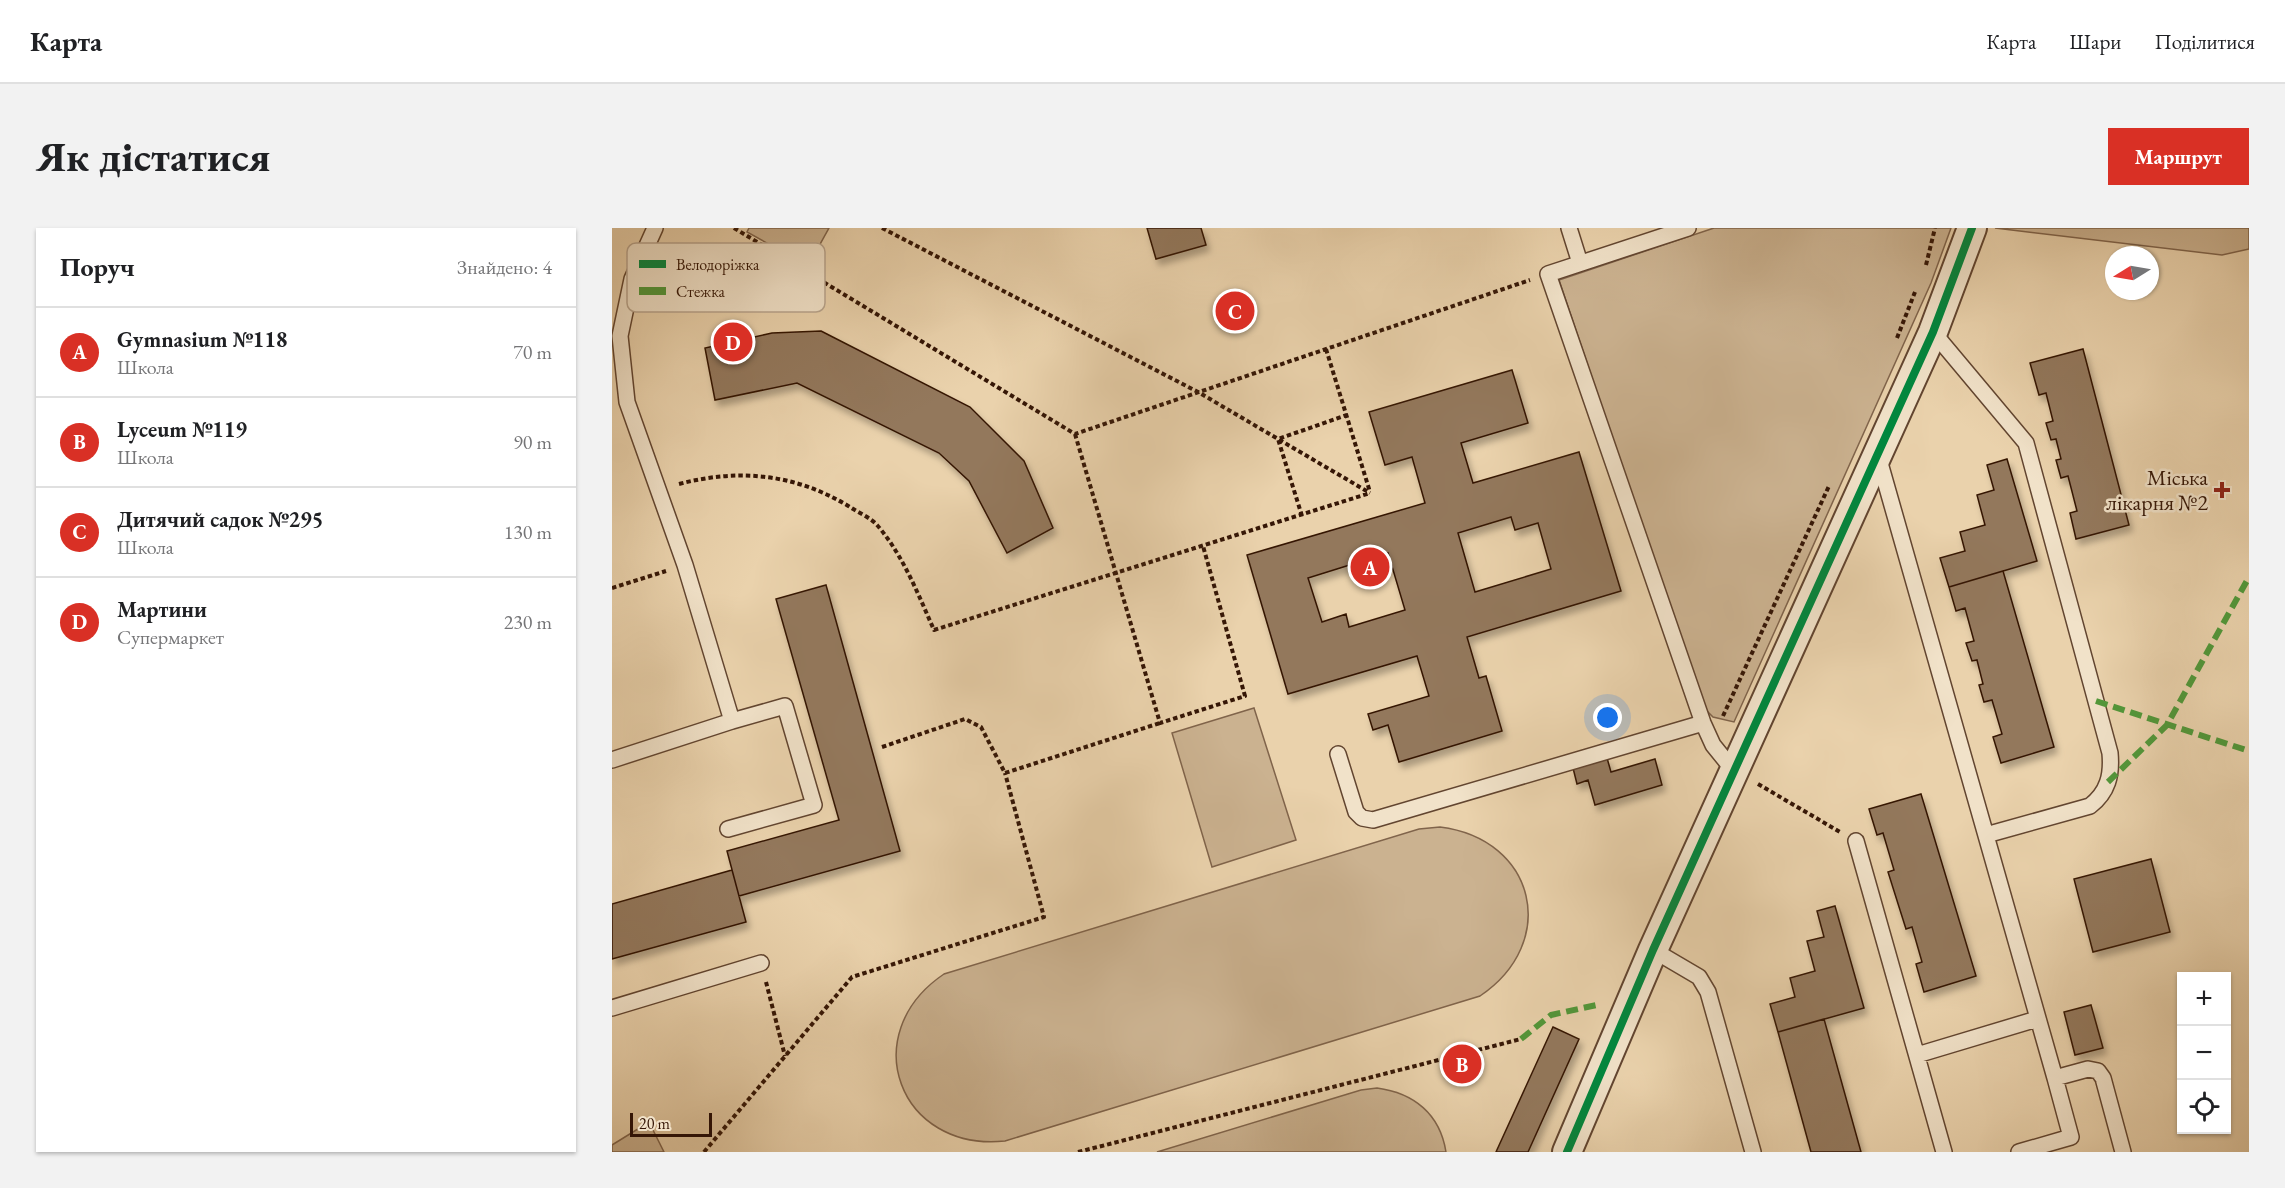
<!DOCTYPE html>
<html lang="uk">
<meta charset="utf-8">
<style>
body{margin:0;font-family:"EB Garamond",serif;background:#f2f2f2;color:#202124}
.controls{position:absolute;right:18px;bottom:18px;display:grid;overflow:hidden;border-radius:0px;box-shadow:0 2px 4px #0004}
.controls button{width:54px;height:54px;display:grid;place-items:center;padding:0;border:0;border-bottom:2px solid #e0e0e0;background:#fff;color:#202124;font:30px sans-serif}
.compass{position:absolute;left:1493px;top:18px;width:54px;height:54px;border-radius:50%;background:#fff;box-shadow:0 2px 4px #0004;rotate:259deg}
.scale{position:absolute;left:18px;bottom:15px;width:82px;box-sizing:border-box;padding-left:6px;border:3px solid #351606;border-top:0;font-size:16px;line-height:21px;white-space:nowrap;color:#351606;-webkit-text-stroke:4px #f1e2c9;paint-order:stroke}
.you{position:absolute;left:996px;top:490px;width:21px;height:21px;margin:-15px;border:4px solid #fff;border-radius:50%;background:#1a73e8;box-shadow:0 0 0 9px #1a73e833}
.badge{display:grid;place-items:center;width:39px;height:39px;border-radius:50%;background:#d93025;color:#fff;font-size:20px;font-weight:700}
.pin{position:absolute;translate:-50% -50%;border:3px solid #fff;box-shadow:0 2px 6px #0006}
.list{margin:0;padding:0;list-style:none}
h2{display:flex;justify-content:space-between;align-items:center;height:78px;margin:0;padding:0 24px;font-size:26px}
h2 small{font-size:20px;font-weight:400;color:#757577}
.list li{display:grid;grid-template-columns:39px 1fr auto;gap:18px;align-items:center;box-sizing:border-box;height:90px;padding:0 24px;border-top:2px solid #e0e0e0}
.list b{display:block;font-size:22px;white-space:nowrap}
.list p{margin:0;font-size:20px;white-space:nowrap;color:#757577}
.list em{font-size:20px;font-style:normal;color:#757577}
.icon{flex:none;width:33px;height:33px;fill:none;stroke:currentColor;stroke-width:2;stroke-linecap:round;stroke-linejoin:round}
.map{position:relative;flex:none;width:1637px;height:924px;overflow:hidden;border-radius:0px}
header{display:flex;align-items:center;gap:36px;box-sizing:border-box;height:84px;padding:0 30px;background:#fff;border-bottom:2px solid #e0e0e0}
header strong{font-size:28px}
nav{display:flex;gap:33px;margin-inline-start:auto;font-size:21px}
.intro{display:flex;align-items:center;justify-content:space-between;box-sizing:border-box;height:144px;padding:0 36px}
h1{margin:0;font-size:42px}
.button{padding:15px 27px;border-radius:0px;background:#d93025;color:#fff;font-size:21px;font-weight:700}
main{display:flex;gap:36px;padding:0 36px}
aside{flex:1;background:#fff;border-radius:0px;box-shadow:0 2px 4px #0004}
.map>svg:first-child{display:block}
.green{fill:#cbb290;stroke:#80644b;stroke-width:1.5}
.building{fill:#93785c;stroke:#351606;stroke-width:1.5;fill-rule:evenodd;filter:url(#shadow)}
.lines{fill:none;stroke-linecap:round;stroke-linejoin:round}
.service-casing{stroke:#624530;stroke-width:18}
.minor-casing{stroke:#624530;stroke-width:32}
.path{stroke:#351606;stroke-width:4;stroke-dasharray:4.5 3;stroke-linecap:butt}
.service{stroke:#f1e2c9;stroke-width:15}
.minor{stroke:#f1e2c9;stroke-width:28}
.quiet{stroke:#51983a;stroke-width:6;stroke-dasharray:12 6;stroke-linecap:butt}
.cycleway-casing{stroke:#f1e2c9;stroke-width:11}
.cycleway{stroke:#00873e;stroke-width:8}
.poi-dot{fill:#8f2418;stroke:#f1e2c9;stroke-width:2}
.labels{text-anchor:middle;stroke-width:5;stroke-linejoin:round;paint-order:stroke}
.poi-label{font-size:22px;fill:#351606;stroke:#f1e2c9;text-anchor:end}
.key{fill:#f1e2c9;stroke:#b9a58e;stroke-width:1.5}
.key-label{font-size:16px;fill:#351606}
</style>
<header>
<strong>Карта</strong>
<nav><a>Карта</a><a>Шари</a><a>Поділитися</a></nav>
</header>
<div class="intro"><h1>Як дістатися</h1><a class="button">Маршрут</a></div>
<main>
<aside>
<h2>Поруч<small>Знайдено: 4</small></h2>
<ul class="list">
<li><span class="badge">A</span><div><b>Gymnasium №118</b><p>Школа</p></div><em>70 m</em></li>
<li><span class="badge">B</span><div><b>Lyceum №119</b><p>Школа</p></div><em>90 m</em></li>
<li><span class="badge">C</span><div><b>Дитячий садок №295</b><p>Школа</p></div><em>130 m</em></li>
<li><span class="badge">D</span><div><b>Мартини</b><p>Супермаркет</p></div><em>230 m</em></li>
</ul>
</aside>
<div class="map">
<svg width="1637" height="924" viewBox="0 0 1637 924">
<defs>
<filter id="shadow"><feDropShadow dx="3.5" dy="6" stdDeviation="3" flood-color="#0004"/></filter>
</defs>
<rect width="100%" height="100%" fill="#ead2ac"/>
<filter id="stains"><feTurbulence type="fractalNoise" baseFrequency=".00333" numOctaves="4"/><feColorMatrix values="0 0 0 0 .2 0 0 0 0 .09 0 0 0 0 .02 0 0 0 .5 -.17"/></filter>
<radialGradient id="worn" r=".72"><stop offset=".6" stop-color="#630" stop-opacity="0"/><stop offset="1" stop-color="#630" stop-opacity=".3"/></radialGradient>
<path class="green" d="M137 0H217L196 38 135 4Z
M1102 0H1339L1319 55 1122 494 1101 489 1091 479 947 52Z
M1383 0H1637V21L1610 27Z
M642 480 684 612 600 639 560 505Z
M828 599C924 611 948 714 868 768L393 913C287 924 243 806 332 746L807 601Z
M765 860C802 865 828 886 834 924H545L749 862Z
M37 894 52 924H0V917Z"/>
<path class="building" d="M535 0H589L594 17 544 31Z
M209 103 358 179 412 233 441 300 395 325 357 253 327 225 185 155 103 172 93 120 160 105Z
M1471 121 1517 297 1464 311 1458 285 1465 283 1456 248 1449 250 1444 232 1449 231 1444 211 1439 212 1434 195 1441 193 1434 165 1427 167 1418 135Z
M900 142 916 195 849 215 861 255 967 224 1009 363 855 409 867 450 874 448 890 503 787 534 776 497 761 502 756 486 817 468 805 428 676 466 635 327 813 275 800 229 773 237 757 184ZM899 289 903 302 926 295 939 341 863 364 846 305ZM776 325 793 382 737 399 734 386 710 394 696 350Z
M1395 231 1425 333 1337 359 1328 330 1353 323 1348 304 1373 297 1365 267 1382 262 1375 237Z
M1391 343 1442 519 1389 535 1381 509 1390 506 1380 472 1372 474 1367 457 1371 456 1365 432 1360 433 1354 415 1362 413 1353 380 1344 383 1337 359Z
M214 357 288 623 127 668 115 623 227 592 164 371Z
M995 530 999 544 1043 531 1050 557 983 577 976 552 965 556 961 540Z
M1309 566 1364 748 1312 764 1304 736 1310 734 1300 699 1294 701 1276 644 1282 642 1271 605 1265 607 1257 581Z
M1539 631 1558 704 1481 724 1462 651Z
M120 642 134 694 0 731V676Z
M1223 678 1252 780 1166 804 1158 776 1183 769 1178 750 1203 743 1195 713 1212 709 1205 683Z
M1479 777 1491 820 1463 827 1452 784Z
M1212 791 1249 924H1199L1166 804Z
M941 799 967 811 916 924H884Z"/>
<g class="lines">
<g class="service-casing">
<path id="service" d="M957 0 968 35
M1076 0 936 46 1091 495 1101 517 1122 543
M1321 104 1414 215 1498 525C1500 547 1496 564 1478 578L1374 607
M1266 228 1443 850 1476 841 1486 843 1491 850 1511 924
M726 526 744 584 750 590 761 592 1091 495
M0 532 120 493 73 337 15 174 8 108 20 51 43 0
M116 601 202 577 173 478 120 493
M1244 613 1332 924
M1041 722 1087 749 1096 764 1141 924
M0 780 149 735
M1305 827 1425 791
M1407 924 1459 909 1443 850"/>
</g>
<g class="minor-casing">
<path id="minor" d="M955 924 1041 722 1321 104 1360 0"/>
</g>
<path class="path" d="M122 0 463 206 918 52
M270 0 586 164 758 265
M1314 37 1323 0
M1285 110 1303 64
M714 121 758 264
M463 206 548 495 633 468 591 318
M67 256C128 240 184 246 238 279 247 285 259 290 265 297 291 327 306 366 322 402L758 265
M690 288 666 211 735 187
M0 360 54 343
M1111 488 1217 258
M270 519 353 491 369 499 393 545 548 495
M1146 556 1228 604
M154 754 173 828
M92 924 240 749 432 689 393 545
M466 924 909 811"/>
<use href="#service" class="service"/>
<use href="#minor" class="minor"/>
<path class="quiet" d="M1484 473 1637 523
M1496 554 1555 497 1637 349
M909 811 939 787 989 776"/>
<g class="cycleway-casing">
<path id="cycleway" d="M955 924 1041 722 1321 104 1360 0"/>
</g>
<use href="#cycleway" class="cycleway"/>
</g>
<path class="poi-dot" d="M1607 253h6v6h6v6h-6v6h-6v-6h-6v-6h6z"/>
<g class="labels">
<g class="poi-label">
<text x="1596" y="257">Міська<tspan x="1596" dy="25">лікарня №2</tspan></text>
</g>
</g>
<rect x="15" y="15" width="198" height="69" rx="9" class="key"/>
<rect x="27" y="32" width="27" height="8" fill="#00873e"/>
<rect x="27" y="59" width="27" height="8" fill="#51983a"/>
<g class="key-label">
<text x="64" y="42">Велодоріжка</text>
<text x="64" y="69">Стежка</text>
</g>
<rect width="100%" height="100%" filter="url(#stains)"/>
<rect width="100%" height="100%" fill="url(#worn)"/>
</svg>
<div class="controls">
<button>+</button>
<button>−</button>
<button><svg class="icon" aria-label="locate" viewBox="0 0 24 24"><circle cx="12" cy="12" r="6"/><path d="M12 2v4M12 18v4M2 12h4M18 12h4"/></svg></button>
</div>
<svg class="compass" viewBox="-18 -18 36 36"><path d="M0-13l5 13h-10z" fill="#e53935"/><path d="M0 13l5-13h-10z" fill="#757577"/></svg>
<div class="scale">20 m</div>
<div class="you"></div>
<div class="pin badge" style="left:758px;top:339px">A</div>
<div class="pin badge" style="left:850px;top:836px">B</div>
<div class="pin badge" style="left:623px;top:83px">C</div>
<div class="pin badge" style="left:121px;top:114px">D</div>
</div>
</main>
